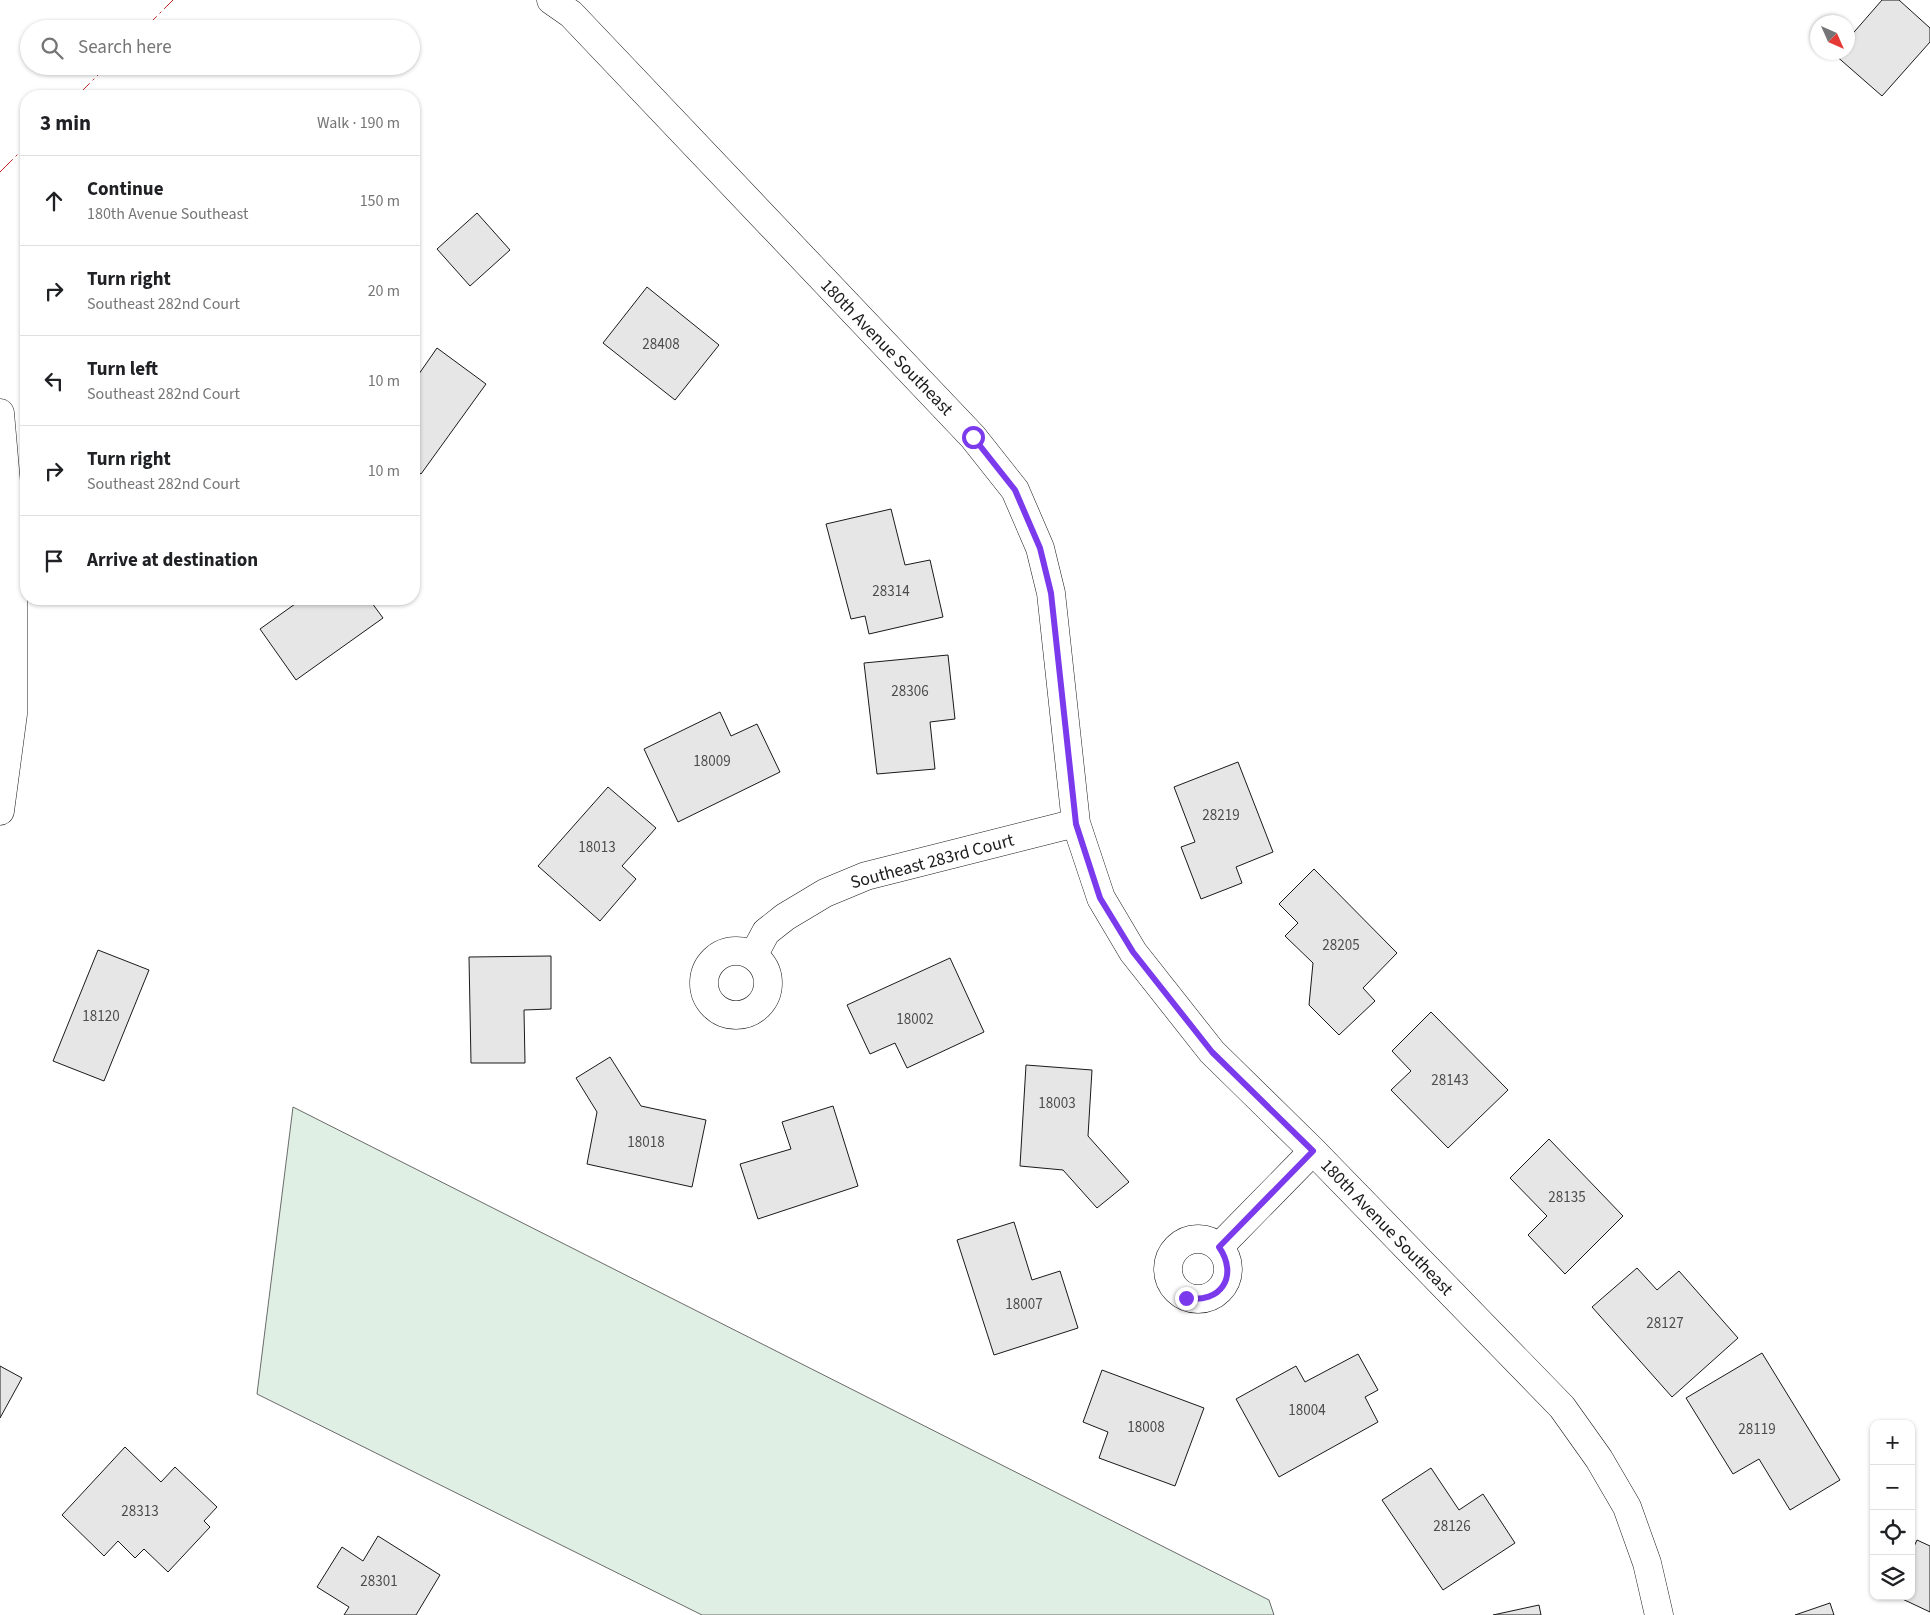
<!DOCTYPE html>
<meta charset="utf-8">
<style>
body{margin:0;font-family:"Source Sans 3",sans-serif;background:#f6f6f6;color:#202124}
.controls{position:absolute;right:15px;bottom:15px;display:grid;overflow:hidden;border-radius:10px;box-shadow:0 1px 4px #0004}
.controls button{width:45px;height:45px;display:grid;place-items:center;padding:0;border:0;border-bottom:1px solid #e0e0e0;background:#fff;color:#202124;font:25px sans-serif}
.compass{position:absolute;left:1810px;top:15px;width:45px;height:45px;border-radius:50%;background:#fff;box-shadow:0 1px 4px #0004;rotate:135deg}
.stop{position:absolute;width:15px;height:15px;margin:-11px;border:4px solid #7c3aed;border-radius:50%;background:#fff}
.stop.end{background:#7c3aed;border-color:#fff;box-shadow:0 1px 5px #0008}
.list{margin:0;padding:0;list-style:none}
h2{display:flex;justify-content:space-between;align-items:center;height:65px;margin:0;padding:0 20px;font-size:21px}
h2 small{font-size:16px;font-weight:400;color:#757577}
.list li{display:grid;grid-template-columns:32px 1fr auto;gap:15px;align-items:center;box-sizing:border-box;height:90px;padding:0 20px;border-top:1px solid #e0e0e0}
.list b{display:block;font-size:19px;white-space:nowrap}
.list p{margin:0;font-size:16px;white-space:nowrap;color:#757577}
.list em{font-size:16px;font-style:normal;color:#757577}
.icon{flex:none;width:28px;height:28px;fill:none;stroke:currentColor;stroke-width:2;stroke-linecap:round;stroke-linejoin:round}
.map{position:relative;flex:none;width:1930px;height:1615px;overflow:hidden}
.search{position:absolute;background:#fff;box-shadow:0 1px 4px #0004;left:20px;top:20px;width:400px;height:55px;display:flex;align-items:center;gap:12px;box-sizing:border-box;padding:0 18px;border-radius:28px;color:#757577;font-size:19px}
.panel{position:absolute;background:#fff;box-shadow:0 1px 4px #0004;left:20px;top:90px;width:400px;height:515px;border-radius:20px}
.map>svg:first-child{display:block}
.green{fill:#e0efe3;stroke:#6a6a6a}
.building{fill:#e6e6e6;stroke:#1a1a1a}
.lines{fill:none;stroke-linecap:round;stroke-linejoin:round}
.minor-casing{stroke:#1a1a1a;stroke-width:29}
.minor{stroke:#fff;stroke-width:28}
.power{stroke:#c62828;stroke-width:1;stroke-dasharray:18 4 2.5 4;stroke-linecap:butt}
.route{stroke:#7c3aed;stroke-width:6}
.labels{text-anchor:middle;stroke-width:4;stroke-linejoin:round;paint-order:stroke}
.number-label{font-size:15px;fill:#4d4d4d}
.street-label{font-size:18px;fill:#1a1a1a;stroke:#fff}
</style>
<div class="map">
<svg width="1930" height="1615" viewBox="0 0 1930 1615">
<rect width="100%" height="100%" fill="#fff"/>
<path class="green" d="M293 1107 1269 1600 1274 1615H702L257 1394Z"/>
<path class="building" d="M1882 0H1899L1930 28V42L1882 96 1834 54 1836 52H1848V39Z
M477 213 510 250 470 286 437 249Z
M647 287 719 345 675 400 603 343Z
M437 348 486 384 421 474 414 469V381Z
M891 509 905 565 930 560 943 617 869 634 865 616 851 619 826 524Z
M302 599H369L383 618 296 680 260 629Z
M948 655 955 719 930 722 935 769 877 774 864 663Z
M720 712 731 736 757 724 780 772 678 822 644 749Z
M1238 762 1273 852 1236 867 1242 883 1201 899 1181 847 1195 842 1174 787Z
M608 787 656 828 622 866 636 879 600 921 538 866Z
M1314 869 1397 953 1363 988 1375 1001 1339 1035 1309 1005 1313 963 1285 936 1298 923 1279 904Z
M98 950 149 970 104 1081 53 1061Z
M551 956V1009L524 1010 525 1063H471L469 957Z
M950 958 984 1032 907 1068 895 1043 870 1054 847 1005Z
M1431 1012 1508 1090 1448 1148 1391 1090 1411 1071 1392 1051Z
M610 1057 641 1106 706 1120 692 1187 587 1164 597 1112 576 1078Z
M1026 1065 1092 1070 1088 1136 1129 1182 1097 1208 1063 1170 1020 1166Z
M833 1106 858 1186 758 1219 740 1164 791 1149 782 1122Z
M1549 1139 1623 1216 1565 1274 1528 1235 1547 1216 1510 1178Z
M1014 1222 1032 1280 1060 1271 1078 1328 994 1355 957 1240Z
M1637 1268 1657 1290 1679 1271 1738 1338 1672 1397 1592 1307Z
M1762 1353 1840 1480 1790 1510 1759 1459 1733 1474 1686 1398Z
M1358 1354 1378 1390 1365 1397 1378 1422 1279 1477 1236 1399 1296 1366 1305 1382Z
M0 1366 22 1378 0 1418Z
M1102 1370 1204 1408 1175 1486 1099 1458 1108 1432 1083 1422Z
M125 1447 161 1482 175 1467 217 1507 204 1521 210 1527 168 1572 144 1549 135 1558 118 1541 104 1556 62 1515Z
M1431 1468 1459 1510 1483 1494 1515 1543 1443 1590 1382 1500Z
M378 1536 440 1575 416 1615H344L349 1607 317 1587 342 1547 363 1561Z
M1917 1540 1930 1546V1612L1896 1596H1911V1553Z
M1830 1603 1834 1615H1795Z
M1539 1605 1541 1615H1493Z"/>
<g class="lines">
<g class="minor-casing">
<path id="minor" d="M551 0 571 14 973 437 1015 490 1040 548 1051 593 1076 823 1101 898 1133 952 1212 1052 1313 1151 1562 1407 1599 1459 1627 1507 1647 1563 1659 1615
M0 413 13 560V714L0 811
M704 983a32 32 0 1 1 64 0a32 32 0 1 1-64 0Z
M753 956 766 932 785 917 825 893 866 876 1076 823
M1168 1269a30 30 0 1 1 60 0a30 30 0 1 1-60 0Z
M1219 1247 1313 1151"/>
</g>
<use href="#minor" class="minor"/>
<path class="power" d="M144 29 173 0
M77 96 107 66
M0 172 26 146"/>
</g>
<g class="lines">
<path class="route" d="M973 437 1015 490 1040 548 1051 593 1076 824 1100 898 1133 952 1212 1052 1313 1151 1219 1247C1239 1276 1221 1304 1186 1298"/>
</g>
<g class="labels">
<g class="number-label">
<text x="661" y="349">28408</text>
<text x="891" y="596">28314</text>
<text x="910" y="696">28306</text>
<text x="712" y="766">18009</text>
<text x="1221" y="820">28219</text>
<text x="597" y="852">18013</text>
<text x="1341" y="950">28205</text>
<text x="101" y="1021">18120</text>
<text x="915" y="1024">18002</text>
<text x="1450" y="1085">28143</text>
<text x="1057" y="1108">18003</text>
<text x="646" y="1147">18018</text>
<text x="1567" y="1202">28135</text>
<text x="1024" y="1309">18007</text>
<text x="1665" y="1328">28127</text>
<text x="1307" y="1415">18004</text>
<text x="1146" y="1432">18008</text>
<text x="1757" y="1434">28119</text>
<text x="140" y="1516">28313</text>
<text x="1452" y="1531">28126</text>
<text x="379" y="1586">28301</text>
</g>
<g class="street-label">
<text transform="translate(887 347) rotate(46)" y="6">180th Avenue Southeast</text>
<text transform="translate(932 861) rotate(-15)" y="6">Southeast 283rd Court</text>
<text transform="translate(1387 1227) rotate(46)" y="6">180th Avenue Southeast</text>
</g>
</g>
</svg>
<div class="controls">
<button>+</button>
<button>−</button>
<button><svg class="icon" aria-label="locate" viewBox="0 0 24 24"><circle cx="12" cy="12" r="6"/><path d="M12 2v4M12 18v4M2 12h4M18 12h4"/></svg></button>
<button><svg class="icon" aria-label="layers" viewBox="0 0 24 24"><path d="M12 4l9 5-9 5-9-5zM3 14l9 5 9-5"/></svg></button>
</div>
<svg class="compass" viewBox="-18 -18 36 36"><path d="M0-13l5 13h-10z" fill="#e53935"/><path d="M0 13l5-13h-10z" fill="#757577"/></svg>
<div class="stop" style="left:973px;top:437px"></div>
<div class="stop end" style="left:1186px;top:1298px"></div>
<div class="search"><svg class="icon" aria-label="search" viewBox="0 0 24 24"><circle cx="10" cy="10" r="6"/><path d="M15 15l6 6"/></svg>Search here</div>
<section class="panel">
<h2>3 min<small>Walk · 190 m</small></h2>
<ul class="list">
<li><svg class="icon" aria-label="ahead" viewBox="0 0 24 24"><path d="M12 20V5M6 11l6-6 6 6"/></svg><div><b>Continue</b><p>180th Avenue Southeast</p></div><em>150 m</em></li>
<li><svg class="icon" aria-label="right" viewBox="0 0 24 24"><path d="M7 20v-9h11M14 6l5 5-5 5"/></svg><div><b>Turn right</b><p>Southeast 282nd Court</p></div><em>20 m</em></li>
<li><svg class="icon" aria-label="left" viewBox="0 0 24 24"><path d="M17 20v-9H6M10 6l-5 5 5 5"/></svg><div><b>Turn left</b><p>Southeast 282nd Court</p></div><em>10 m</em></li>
<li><svg class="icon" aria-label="right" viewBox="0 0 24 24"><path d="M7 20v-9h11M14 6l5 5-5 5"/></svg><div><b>Turn right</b><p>Southeast 282nd Court</p></div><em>10 m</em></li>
<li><svg class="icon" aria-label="arrive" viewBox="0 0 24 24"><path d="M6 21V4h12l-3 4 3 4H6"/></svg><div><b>Arrive at destination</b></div></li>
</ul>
</section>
</div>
